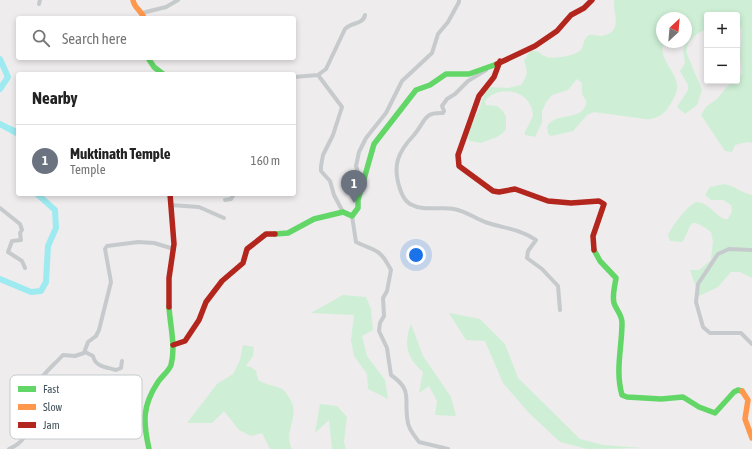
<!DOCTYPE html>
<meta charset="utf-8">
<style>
body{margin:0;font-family:"Asap Condensed",sans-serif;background:#f2f2f2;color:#222}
.controls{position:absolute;right:12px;top:12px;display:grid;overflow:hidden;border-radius:4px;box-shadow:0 2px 6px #0003}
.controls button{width:36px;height:36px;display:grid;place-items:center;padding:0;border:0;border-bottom:1px solid #e0e0e0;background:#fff;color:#222;font:20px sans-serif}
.compass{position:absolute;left:656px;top:12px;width:36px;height:36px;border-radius:50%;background:#fff;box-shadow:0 2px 6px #0003;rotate:26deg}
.you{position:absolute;left:416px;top:255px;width:14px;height:14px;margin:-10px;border:3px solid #fff;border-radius:50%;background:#1a73e8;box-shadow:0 0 0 6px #1a73e833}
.badge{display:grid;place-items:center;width:26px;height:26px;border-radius:50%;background:#0b8043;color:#fff;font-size:13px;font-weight:700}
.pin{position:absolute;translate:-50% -33px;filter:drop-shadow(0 1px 2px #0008)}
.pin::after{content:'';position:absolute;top:21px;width:14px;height:12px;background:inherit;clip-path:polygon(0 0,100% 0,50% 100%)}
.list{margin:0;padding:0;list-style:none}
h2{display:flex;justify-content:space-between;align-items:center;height:52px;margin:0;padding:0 16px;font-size:17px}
h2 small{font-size:13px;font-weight:400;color:#767676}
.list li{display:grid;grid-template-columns:26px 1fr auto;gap:12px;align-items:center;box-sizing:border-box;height:72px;padding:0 16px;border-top:1px solid #e0e0e0}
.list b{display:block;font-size:15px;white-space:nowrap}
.list p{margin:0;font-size:13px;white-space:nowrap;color:#767676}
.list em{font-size:13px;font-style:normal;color:#767676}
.icon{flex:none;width:22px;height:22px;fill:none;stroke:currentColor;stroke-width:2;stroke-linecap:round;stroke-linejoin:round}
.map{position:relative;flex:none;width:752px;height:449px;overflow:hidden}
.search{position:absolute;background:#fff;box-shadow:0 2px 6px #0003;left:16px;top:16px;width:280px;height:44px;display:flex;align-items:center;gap:10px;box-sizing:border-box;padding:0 14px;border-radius:4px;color:#767676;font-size:15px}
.panel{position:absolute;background:#fff;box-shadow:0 2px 6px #0003;left:16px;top:72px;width:280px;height:124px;border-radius:4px}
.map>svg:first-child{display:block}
.green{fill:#ceefd6}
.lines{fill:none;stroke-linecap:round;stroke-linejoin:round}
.canal{stroke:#9eeaf1;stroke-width:3.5}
.river{stroke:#9eeaf1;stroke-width:6}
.street{stroke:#c6cacc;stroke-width:4}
.fast{stroke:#63d668;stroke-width:5.5}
.slow{stroke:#ff974d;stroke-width:5.5}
.jam{stroke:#b3261e;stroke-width:5.5}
.key{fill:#fff;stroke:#c6cbce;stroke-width:1}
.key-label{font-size:11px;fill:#42525a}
</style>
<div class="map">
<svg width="752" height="449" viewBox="0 0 752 449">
<rect width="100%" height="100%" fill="#eeecec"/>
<path class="green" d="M614 0H752V143L747 142 735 145 732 152 725 151 701 115 706 107 717 99 732 81H737V78L742 74 740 55 742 30 737 23V15H707V29C697 32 684 43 687 54L702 90 697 105 685 114 677 107 688 90V85L680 71 685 63 683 50 689 35 686 31V18H662V42H665C655 56 676 70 677 85 678 93 672 101 668 108 662 116 654 120 645 119L594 112 587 115 573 131 551 136 548 134 547 127C555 111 581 122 586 104 587 100 584 98 583 96 581 92 582 87 582 83L577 79 568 90 552 95 547 101 542 111V122L535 137 525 135V132L533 116C533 91 499 83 485 101L486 105 497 106 503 111 506 117V129L503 133 497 137 481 143 470 141 467 137C470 126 476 117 480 107 483 99 483 94 489 87L508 88 521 85C528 76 528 71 524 61L530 51C541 50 539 55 547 57 554 59 571 56 578 52 585 49 582 39 589 35 593 34 597 36 601 36 624 32 613 15 614 0Z
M724 184C735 186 742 193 752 195V278L740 272H731L718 287 699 296 690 270H699L711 260 713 241 711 232C685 213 693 228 682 242L670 241 668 235C673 225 686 207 696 202 712 203 718 221 728 219L732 211 731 205 723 200H711L705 195 710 187Z
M343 295 366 297 371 309 373 330 362 336 367 356 385 380 388 399 368 389 367 374 354 356 351 340 354 315 311 313Z
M449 313 480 319 505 344 518 378 580 439 603 445 643 448 587 449 560 442 529 413 503 383 485 341 466 340Z
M411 324 423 356 451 397 456 416 435 415 437 401 429 386 419 393 423 372C407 358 403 344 411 324Z
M243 345 254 347 253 356 246 366 251 367 256 371 258 380C266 385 274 385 282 389 284 390 286 393 288 396 303 415 282 430 292 449H270L262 433 251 436 239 430 224 411 212 423H187L217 384 233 374 240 360Z
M320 404 337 406 347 417 344 442 346 449H332L329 420 315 433Z"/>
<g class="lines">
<path class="canal" d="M0 59C7 70 10 79 0 88
M0 123 18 131"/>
<path class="river" d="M0 59 8 77 0 89
M0 124 18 134
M0 279 31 292 41 291 46 282 48 246 56 228 55 210 37 194"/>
<path class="street" d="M39 4 40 0
M142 13 166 7 178 0
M486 70 468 81 455 94 447 99 442 106 444 111 443 113C423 112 426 121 414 135 398 152 392 165 400 189 402 195 405 201 410 204 424 212 440 206 454 209 465 211 475 218 485 222 502 228 521 229 536 240L528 251 527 258 542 269 558 286 560 310
M318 75 326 69 345 29C351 22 363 25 365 15
M294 77 318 75 342 107 333 135 323 155 321 166V171L330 181 334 195 343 212
M362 184 356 166 359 152 366 138 386 113 402 81 432 53 438 34 448 22 459 2V0
M225 200 231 199 234 194
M170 205 199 207 224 218
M0 208 20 224 22 230 20 233 21 240 12 241 8 252 22 261 25 268
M352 216 356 242C376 252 379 247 391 270L387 291 383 298 384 316 380 323 379 331 387 348 391 375C414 391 403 399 408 423 409 430 415 436 419 442L448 449
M752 250 729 249 718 254 698 284 696 302 703 327 710 333H741L752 344
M85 352 93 356C95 367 107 367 116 370L121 368 122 361
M9 449C39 436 26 409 37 385 42 374 55 364 63 355L75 356 84 353 88 342 96 336 99 330 111 282 105 249 107 246 138 242 154 243 174 249"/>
<path class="fast" d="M148 58 154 67 163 74
M275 234 288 233 314 219 343 212 352 216 358 208V200L374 144 416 90 430 85 446 74H469L497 64
M594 250 600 261 616 278C615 285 612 296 614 303 616 310 622 314 622 323 622 347 615 371 622 395L627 397 661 399 683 397 699 407 715 413 734 392 738 390 742 391
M149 449C143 422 142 406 158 382 162 376 169 371 171 365 176 347 170 325 169 307"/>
<path class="slow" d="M133 0C134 8 141 10 144 18
M742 391 748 400 745 419 752 438"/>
<path class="jam" d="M500 61 494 77 479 96 458 155 459 166 493 191 499 192 515 189 548 201 571 203 599 201 604 204 593 236 594 250
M497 64 535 46 557 31 571 15 584 8 592 0
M169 307V278L174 244 170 194
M173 345 185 341 199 320 206 302 222 281 243 263 247 249 266 234H275"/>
</g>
<rect x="10" y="375" width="132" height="64" rx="6" class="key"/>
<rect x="18" y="386" width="18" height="6" fill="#63d668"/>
<rect x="18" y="404" width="18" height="6" fill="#ff974d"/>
<rect x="18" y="422" width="18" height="6" fill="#b3261e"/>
<g class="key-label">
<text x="43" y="393">Fast</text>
<text x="43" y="411">Slow</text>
<text x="43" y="429">Jam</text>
</g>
</svg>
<div class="controls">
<button>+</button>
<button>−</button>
</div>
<svg class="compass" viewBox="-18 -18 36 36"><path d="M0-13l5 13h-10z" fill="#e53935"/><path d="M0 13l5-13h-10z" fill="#767676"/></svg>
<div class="you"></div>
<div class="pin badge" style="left:354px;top:203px;background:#6b7280">1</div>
<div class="search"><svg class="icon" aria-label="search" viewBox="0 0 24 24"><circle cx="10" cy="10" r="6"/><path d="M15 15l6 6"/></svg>Search here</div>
<section class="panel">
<h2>Nearby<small></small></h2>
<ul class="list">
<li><span class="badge" style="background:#6b7280">1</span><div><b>Muktinath Temple</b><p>Temple</p></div><em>160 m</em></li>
</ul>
</section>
</div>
